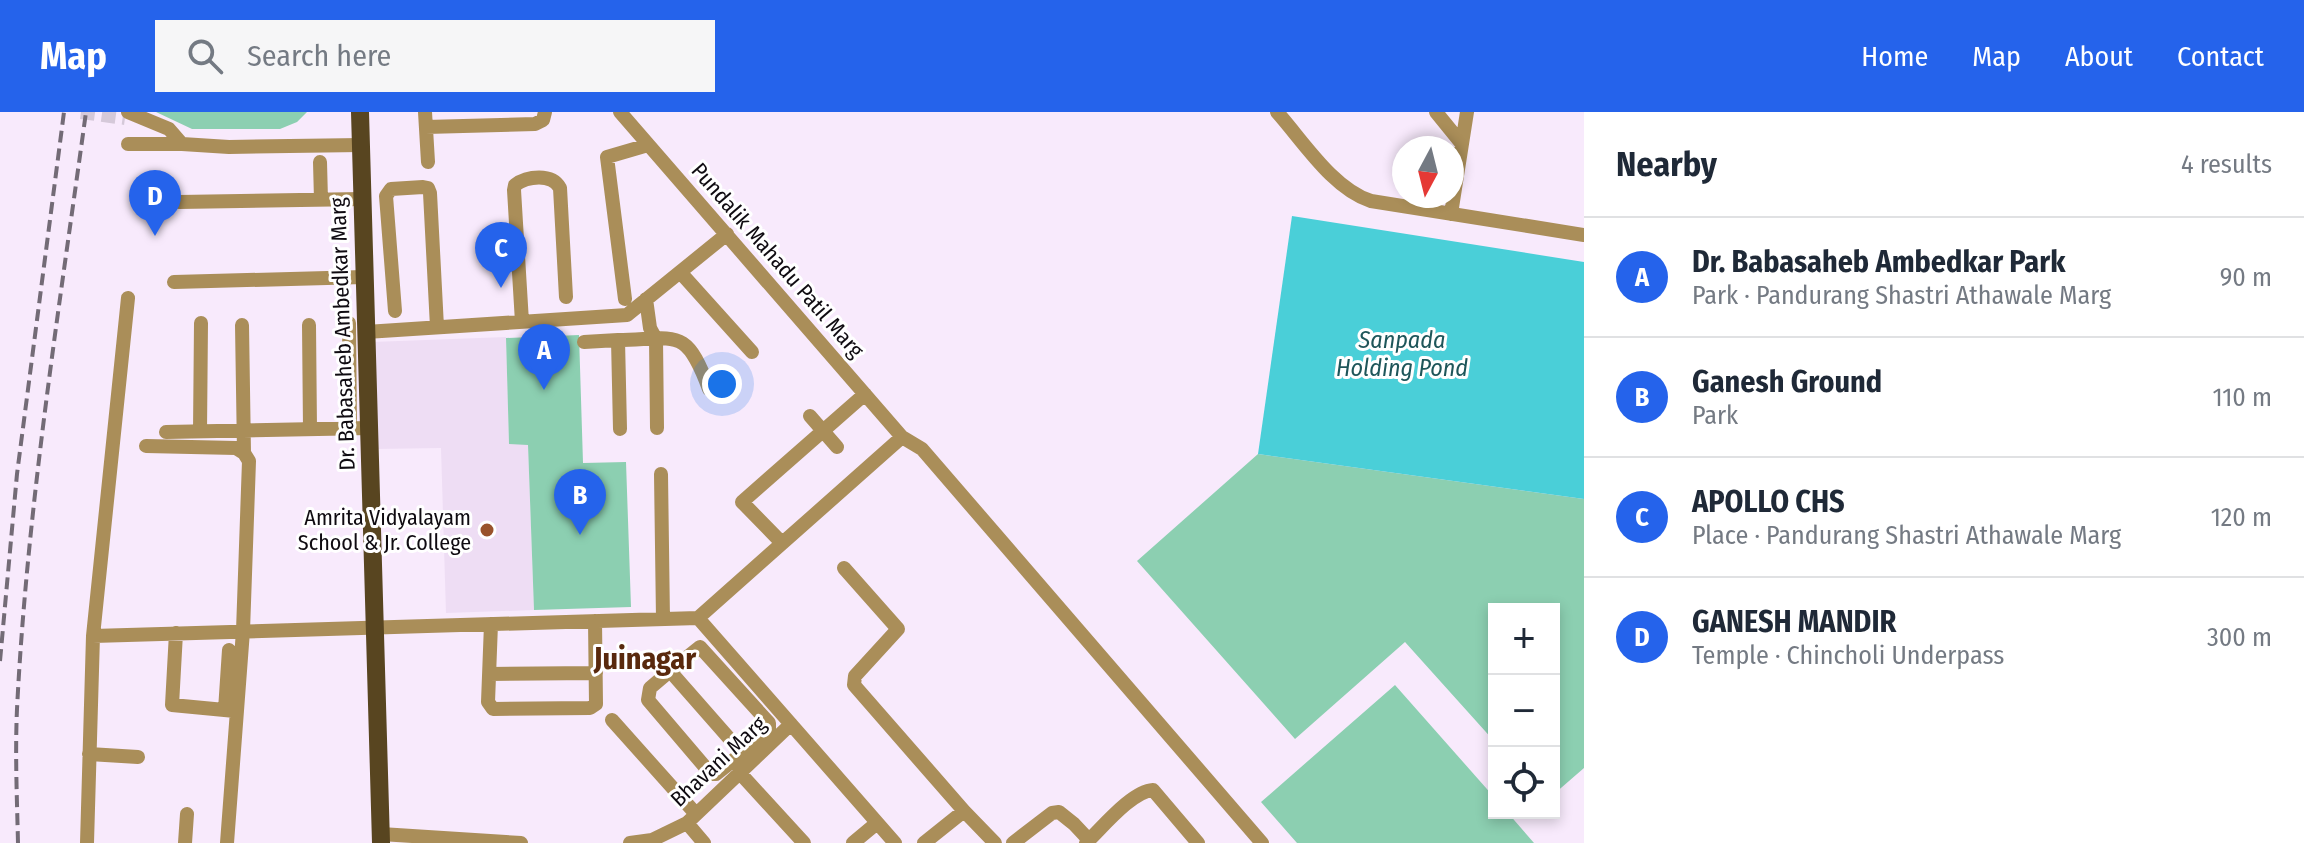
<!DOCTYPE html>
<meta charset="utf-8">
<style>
body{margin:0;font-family:"Fira Sans Condensed",sans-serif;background:#f6f6f7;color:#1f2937}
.controls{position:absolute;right:24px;bottom:24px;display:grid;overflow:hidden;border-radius:0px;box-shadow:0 4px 12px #0003}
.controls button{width:72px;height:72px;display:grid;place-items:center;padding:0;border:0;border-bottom:2px solid #e0e1e3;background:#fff;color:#1f2937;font:40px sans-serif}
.compass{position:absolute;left:1392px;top:24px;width:72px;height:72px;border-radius:50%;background:#fff;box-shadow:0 4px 12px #0003;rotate:187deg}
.you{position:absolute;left:722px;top:272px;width:28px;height:28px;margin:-20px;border:6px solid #fff;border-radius:50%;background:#1a73e8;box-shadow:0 0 0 12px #1a73e833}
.badge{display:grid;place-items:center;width:52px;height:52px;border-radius:50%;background:#2563eb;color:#fff;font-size:26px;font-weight:700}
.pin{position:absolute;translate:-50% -66px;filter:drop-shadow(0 2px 4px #0008)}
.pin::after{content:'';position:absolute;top:42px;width:28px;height:24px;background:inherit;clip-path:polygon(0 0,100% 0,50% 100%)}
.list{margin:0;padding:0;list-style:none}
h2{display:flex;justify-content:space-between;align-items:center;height:104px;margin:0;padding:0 32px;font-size:34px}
h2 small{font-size:26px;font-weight:400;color:#747a83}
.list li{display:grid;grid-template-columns:52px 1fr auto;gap:24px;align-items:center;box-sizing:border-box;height:120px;padding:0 32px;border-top:2px solid #e0e1e3}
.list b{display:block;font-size:30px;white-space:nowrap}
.list p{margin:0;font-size:26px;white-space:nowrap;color:#747a83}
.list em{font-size:26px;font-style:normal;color:#747a83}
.icon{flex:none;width:44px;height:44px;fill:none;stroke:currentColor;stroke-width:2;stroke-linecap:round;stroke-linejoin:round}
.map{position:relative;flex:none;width:1584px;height:731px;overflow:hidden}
header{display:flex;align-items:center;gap:48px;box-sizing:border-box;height:112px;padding:0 40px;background:#2563eb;color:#fff}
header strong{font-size:38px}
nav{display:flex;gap:44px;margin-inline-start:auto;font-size:28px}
.search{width:560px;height:72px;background:#f6f6f7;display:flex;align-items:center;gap:20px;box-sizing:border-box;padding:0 28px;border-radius:0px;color:#747a83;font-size:30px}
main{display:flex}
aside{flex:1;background:#fff}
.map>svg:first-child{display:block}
.built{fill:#eeddf4}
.green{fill:#8ccfb1}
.water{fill:#4acfd8}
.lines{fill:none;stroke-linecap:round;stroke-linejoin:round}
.minor-tunnel{stroke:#d5c9d9;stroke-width:14;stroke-dasharray:14 7;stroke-linecap:butt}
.minor{stroke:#aa8e59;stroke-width:14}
.major{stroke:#584520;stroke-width:18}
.rail{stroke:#736b76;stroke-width:4;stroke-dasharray:12 6;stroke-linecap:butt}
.poi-dot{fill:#99522b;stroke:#fff;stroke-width:3}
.labels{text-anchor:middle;stroke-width:6;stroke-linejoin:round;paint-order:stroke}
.street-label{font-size:22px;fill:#0f0b11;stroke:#fff}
.poi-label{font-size:22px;fill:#0f0b11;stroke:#fff;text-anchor:end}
.water-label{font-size:24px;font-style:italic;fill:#1e565a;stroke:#fff}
.district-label{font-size:30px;font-weight:bold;fill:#59290d;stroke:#fff}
</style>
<header>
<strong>Map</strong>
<div class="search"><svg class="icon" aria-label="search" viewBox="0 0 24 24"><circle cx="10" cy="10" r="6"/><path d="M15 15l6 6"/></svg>Search here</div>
<nav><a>Home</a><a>Map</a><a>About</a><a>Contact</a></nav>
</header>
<main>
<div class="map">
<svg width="1584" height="731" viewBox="0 0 1584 731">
<rect width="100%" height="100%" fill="#f8eafc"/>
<path class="built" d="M506 225 509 332H528L534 498 446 501 441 336 376 337 372 230Z"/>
<path class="green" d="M156 0H307L297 10 280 17H192Z
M579 223 583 351 626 350 631 495 534 498 528 333 509 332 506 226Z
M1258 342 1584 387V656L1554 682V497H1494V629L1405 530 1295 627 1137 449Z
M1395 573 1494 685V701H1508L1534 731H1297L1261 690Z"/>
<path class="water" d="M1292 104 1584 150V387L1258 342Z"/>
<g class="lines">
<path class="minor-tunnel" d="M81 0 125 6"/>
<path class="minor" d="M128 0 169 17 182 32 229 35 361 33
M425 0 428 50
M620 0 902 325 922 337 1262 731
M1277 0C1303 29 1333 77 1371 89L1584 123
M1436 0 1462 32
M426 15 535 12 543 8 545 0
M128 32H182
M320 50 321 88
M179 90 362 87
M1451 102 1467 0
M680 160 752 240
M174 170 364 165
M625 187 607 45 648 33
M646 187 650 216 656 227 657 316
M395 199 386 84 391 77 423 75 428 76 430 81 437 215
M522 210 514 78 515 73C527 64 552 61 560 76L566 185
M349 211 350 316
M242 213 244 341
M309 213 310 317
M366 220 627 203 727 122
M584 230 618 228
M810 304 837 335
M620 317 618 228C677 227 686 214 709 277
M200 319 201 211
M166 320 369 316
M146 334 236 336 244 341 249 349 243 519 227 731
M661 362 663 507
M781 430 742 390 865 282
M844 456 898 517 855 564 854 573 964 699
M698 506 902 325
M491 512 488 590 493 597 590 596 596 592 595 509
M176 521 172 593 235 599
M93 524 698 506 895 731
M670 559 650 576 648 588 711 662H716L769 620V611L700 535 670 559 742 641 750 650
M489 562 596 561
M225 598 229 538
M612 608 696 702
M89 642 138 645
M739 660 804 731
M687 711 704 731
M381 722 521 731
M87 731 93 524 128 186
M185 731 187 702
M630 731 652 728 687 711 791 612
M853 731 877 711
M924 731 964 699 995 731
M1013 731 1052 701 1059 700 1074 712 1089 728
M1086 731C1102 716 1132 679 1153 678L1198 731"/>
<path class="major" d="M360 0 381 731"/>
<path class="rail" d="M0 549 17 362 64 0
M18 731C17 687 15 642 17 597 27 397 59 198 86 0"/>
</g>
<circle class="poi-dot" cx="487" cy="418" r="8"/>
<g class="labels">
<g class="street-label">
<text transform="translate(778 148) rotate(49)" y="8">Pundalik Mahadu Patil Marg</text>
<text transform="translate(342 222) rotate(-92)" y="8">Dr. Babasaheb Ambedkar Marg</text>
<text transform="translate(718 649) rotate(-43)" y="8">Bhavani Marg</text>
</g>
<g class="poi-label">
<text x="471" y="413">Amrita Vidyalayam<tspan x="471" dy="25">School &amp; Jr. College</tspan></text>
</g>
<g class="water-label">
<text x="1402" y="236">Sanpada<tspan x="1402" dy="28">Holding Pond</tspan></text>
</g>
<g class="district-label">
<text x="645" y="557">Juinagar</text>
</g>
</g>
</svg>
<div class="controls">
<button>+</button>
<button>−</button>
<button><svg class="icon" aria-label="locate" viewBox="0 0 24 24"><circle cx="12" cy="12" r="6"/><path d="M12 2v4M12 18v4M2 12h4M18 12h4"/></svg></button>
</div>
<svg class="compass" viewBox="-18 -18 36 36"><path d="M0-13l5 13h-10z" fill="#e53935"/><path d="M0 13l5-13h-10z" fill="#747a83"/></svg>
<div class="you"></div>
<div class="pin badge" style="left:544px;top:278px">A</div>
<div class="pin badge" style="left:580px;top:423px">B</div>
<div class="pin badge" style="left:501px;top:176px">C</div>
<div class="pin badge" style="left:155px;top:124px">D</div>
</div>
<aside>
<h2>Nearby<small>4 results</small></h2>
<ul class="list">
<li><span class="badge">A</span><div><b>Dr. Babasaheb Ambedkar Park</b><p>Park · Pandurang Shastri Athawale Marg</p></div><em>90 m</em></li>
<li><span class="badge">B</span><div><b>Ganesh Ground</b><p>Park</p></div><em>110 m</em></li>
<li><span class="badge">C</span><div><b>APOLLO CHS</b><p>Place · Pandurang Shastri Athawale Marg</p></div><em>120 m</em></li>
<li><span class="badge">D</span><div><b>GANESH MANDIR</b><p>Temple · Chincholi Underpass</p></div><em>300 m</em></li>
</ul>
</aside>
</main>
